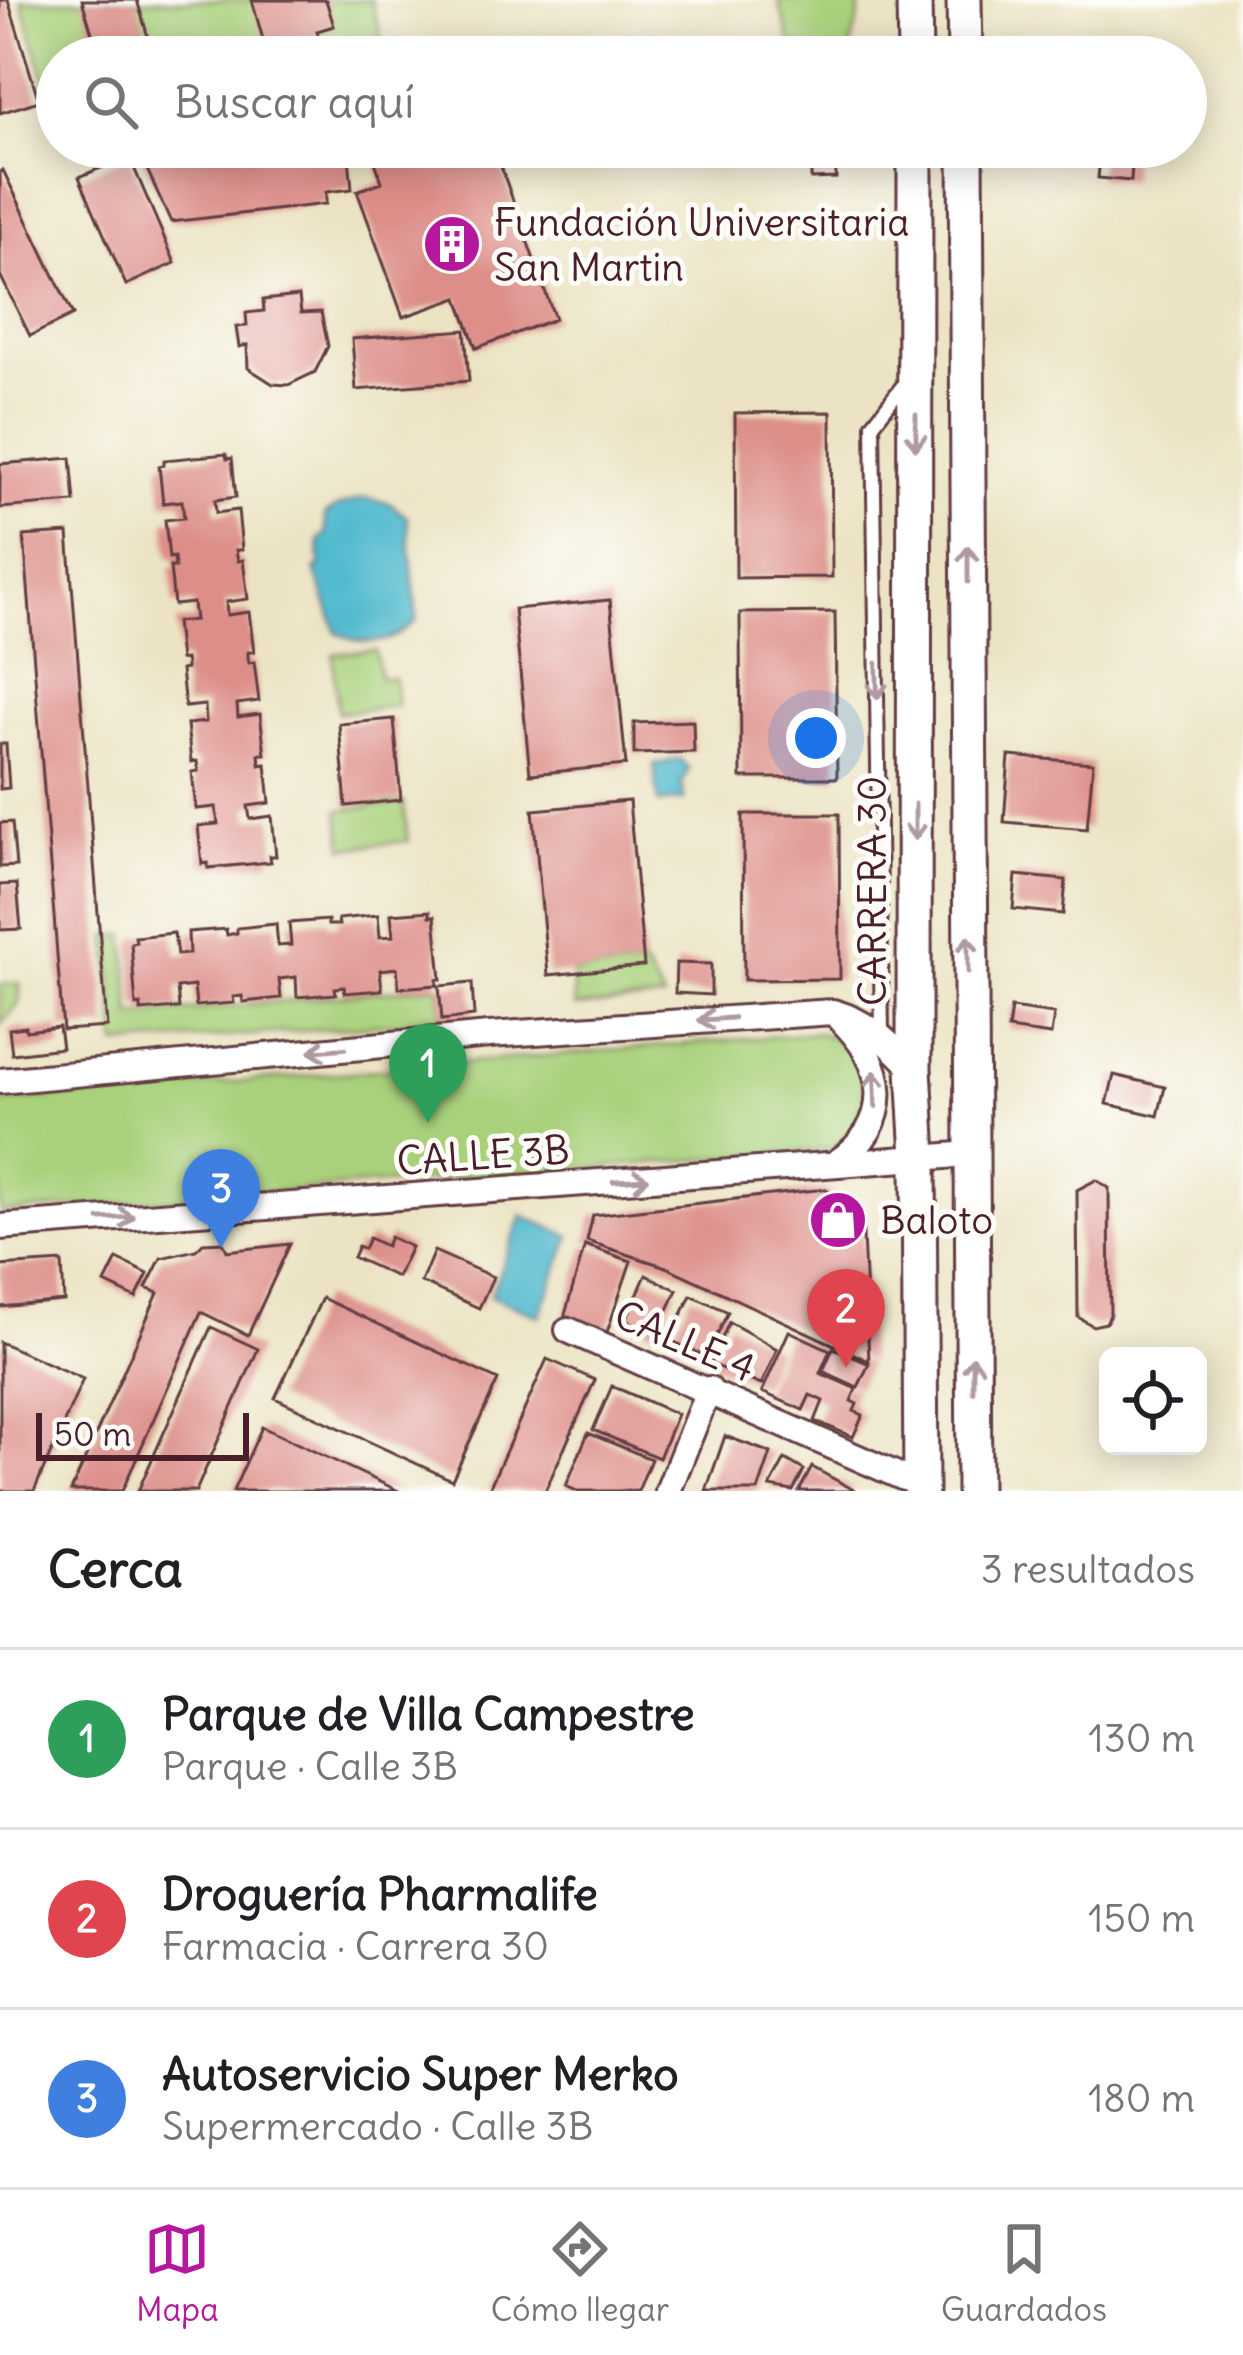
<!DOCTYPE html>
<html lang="es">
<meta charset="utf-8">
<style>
body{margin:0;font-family:Delius,sans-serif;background:#f6f6f6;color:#202124}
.controls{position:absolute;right:36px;bottom:36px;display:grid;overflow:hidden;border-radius:18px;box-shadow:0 6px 30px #0003}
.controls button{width:108px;height:108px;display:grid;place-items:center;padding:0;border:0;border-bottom:3px solid #e0e0e0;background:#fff;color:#202124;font:60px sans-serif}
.scale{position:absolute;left:36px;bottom:30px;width:213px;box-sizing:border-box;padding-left:12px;border:6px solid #4a1f2b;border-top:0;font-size:33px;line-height:42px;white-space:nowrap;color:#4a1f2b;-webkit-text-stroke:9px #fdfcf7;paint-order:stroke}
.you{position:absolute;left:816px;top:738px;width:42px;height:42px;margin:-30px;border:9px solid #fff;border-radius:50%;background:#1a73e8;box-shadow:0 0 0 18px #1a73e833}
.badge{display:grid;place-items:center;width:78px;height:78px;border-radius:50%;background:#b5179e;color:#fff;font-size:39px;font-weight:700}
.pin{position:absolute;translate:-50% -99px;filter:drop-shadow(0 3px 6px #0008)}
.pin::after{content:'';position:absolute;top:63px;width:42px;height:36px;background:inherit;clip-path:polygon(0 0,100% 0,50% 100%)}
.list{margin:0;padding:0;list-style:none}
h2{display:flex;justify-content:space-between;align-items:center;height:156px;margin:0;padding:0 48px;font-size:51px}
h2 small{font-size:39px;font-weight:400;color:#757577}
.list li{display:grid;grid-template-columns:78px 1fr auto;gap:36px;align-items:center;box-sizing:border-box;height:180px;padding:0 48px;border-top:3px solid #e0e0e0}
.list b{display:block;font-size:45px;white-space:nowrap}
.list p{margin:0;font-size:39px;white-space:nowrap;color:#757577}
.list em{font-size:39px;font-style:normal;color:#757577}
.icon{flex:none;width:66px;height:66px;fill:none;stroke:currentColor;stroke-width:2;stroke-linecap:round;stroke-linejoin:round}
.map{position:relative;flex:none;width:1243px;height:1491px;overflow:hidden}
.search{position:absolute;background:#fff;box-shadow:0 6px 30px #0003;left:36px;right:36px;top:36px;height:132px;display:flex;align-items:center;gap:30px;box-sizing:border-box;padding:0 42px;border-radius:66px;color:#757577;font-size:45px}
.sheet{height:696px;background:#fff}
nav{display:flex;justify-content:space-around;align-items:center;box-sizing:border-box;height:168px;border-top:3px solid #e0e0e0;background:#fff;font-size:33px;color:#757577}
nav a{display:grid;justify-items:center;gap:6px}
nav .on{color:#b5179e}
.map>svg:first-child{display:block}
.green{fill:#a9d17b;stroke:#7a7853;stroke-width:3}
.water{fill:#50b9ce;stroke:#4d6c7c;stroke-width:3}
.building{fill:#dd8e89}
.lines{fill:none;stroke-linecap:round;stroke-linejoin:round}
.service-casing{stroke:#623c42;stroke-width:18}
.minor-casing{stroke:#623c42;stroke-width:30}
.secondary-casing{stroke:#623c42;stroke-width:39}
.service{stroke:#fff;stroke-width:12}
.minor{stroke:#fff;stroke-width:24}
.secondary{stroke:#fff;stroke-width:33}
.oneway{stroke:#ae9aa0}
.labels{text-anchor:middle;stroke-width:10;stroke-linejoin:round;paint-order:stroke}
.poi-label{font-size:39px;fill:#4a1f2b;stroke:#fdfcf7;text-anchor:start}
.street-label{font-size:39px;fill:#4a1f2b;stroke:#fdfcf7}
</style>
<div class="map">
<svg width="1243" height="1491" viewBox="0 0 1243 1491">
<rect width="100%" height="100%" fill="#fdfcf7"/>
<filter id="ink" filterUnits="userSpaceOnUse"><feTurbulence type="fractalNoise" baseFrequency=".00833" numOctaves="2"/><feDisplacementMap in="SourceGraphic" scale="24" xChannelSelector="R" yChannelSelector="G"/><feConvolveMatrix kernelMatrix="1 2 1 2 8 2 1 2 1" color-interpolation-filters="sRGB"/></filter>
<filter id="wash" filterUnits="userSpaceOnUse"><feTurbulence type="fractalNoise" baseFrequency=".004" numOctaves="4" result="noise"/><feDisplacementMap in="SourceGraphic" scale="48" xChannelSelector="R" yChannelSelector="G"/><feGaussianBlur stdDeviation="2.7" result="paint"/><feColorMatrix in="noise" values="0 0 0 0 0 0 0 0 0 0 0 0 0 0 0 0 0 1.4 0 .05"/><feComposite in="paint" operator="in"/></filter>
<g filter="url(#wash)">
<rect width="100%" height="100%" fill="#ebe3c3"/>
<path class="green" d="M21 0H371L387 57H57V120Z
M778 0H859V16L848 57H795Z
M375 650 380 678H394L397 706 338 713 333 654Z
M404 803 408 841 344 848 339 810Z
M125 935 132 1016 439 986 442 1020 117 1045 108 936Z
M644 966 664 999 575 1007 572 973Z
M20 983V1003L0 1025V985Z
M815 1033C877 1039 878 1135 823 1150L0 1213V1102Z"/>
<path class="water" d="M364 498 389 503 407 517 417 619C395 644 366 648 337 633L315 569 320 566 319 540 326 534 325 515 339 506Z
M680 759 689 769 682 782 684 800 659 803 654 765Z
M522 1216 571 1236 539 1316 490 1296Z"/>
<g id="blocks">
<path class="building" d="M0 0H8L39 101 0 113Z
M82 0H137L154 57H99Z
M252 0H326L334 26 317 31 324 57H287L283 42 265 47Z
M223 147H348L352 189 326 192V204L171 222 141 156Z
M407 147H494L555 319 476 348 458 298 403 317 357 191 382 182 374 159Z
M811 147H835L836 178 811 179Z
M1101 147H1133L1131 181 1098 178Z
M129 156 175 263 126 285 79 177Z
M3 170 73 315 30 336 0 275V172Z
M299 296 301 313 321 312 328 346 315 372 288 385 273 384 248 368 247 345 239 347 236 327 247 326 246 313 264 311 263 300Z
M465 330 469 381 356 390 352 339Z
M831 412 832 577 736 578 735 413Z
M226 454 227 459 232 458 236 497 215 500 216 513 238 510 242 550H236L238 561 243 560 248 599 226 602 227 615 249 612 254 652H248V658L249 663 254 662 259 701 237 704 238 717 260 714 265 754H259L260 765 266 764 270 803 248 806 250 819 272 816 276 856H270L271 862 208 868V863L202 864 198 826 218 824 216 807 196 809 192 772 198 771 197 761 191 762 187 724 206 722 205 705 185 707 181 670 186 669V664L185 659 180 660 176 622 195 620 193 603 174 605 170 567H175L174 557 169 558 165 520 184 518 182 501 163 503 159 466 164 465V460Z
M71 458 75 502 0 508V464Z
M68 533 107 1027 63 1030 24 536Z
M610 600 626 765 530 774 514 609Z
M835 612 837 778H741L740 613Z
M394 719 401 800 346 806 339 724Z
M693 721 694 752 634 754V723Z
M0 744H6L9 788 0 789Z
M1009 756 1093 763 1087 829 1004 822Z
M629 801 644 966 548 975 533 810Z
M743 814H839L840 979 744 980Z
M12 822 16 866 0 867V823Z
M1016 875 1066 880 1063 914 1013 909Z
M17 884 21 929 0 930V885Z
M430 911V916H435L441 979H437V985L399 988 397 968 380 970 382 990 345 993 344 987 335 988 336 994 297 997 296 977 279 979 281 998 243 1002 242 996 233 997 234 1003 196 1006 194 986 177 988 179 1008 141 1011V1005L136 1006 131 943 136 942 135 937 174 933 177 955 189 954 188 932 226 929 227 935 237 933V928L276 924 278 946 291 945 289 923 328 920V925H339L338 919 378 915 380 937 393 936 391 914Z
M676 963 711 964V995L675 993Z
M472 983 474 1016 442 1020 439 986Z
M1011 1008 1054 1014 1051 1035 1008 1029Z
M26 1027V1031L59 1027 62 1048 12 1054 9 1029Z
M1114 1075 1165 1087 1158 1116 1107 1104Z
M1096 1180 1109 1188 1110 1315 1106 1323 1093 1326 1078 1317 1077 1190Z
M825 1189 862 1214 869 1361 666 1267 587 1241 593 1215Z
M390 1237 411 1247 397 1277 353 1257 358 1246 364 1249 369 1238 386 1246Z
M223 1242 227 1251 290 1244 248 1335 201 1312 122 1491H71L158 1293 146 1288 161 1258 196 1250 203 1243Z
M585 1245 631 1261 607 1332 564 1318Z
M434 1251 493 1277 479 1308 421 1282Z
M117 1259 148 1274 136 1298 105 1283Z
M62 1262 64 1301 0 1307V1266Z
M646 1275 677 1290 657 1334 626 1320Z
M691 1295 728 1312 707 1357 670 1340Z
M322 1298 498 1380 452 1480 275 1398Z
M729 1322 777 1349 761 1385 711 1364Z
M211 1327 258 1349 196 1491H138Z
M789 1331 830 1350 820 1373 856 1389 851 1401 857 1404 854 1411 863 1415 853 1437 815 1421 823 1401 810 1395 803 1410 762 1392Z
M0 1342 83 1379 34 1491H0Z
M833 1348 869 1364 858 1387 823 1371Z
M547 1359 595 1380 545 1491H488Z
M612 1386 677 1414 659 1458 593 1430Z
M262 1427 399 1491H233Z
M588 1433 651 1459 638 1491H577L566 1486Z
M725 1436 771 1453 758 1491H706Z
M785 1459 804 1470 793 1491 770 1487Z
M812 1467 856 1491H799Z"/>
</g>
</g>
<g filter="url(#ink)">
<use href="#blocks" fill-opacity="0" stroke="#623c42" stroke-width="3"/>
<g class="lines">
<g class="service-casing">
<path id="service" d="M882 1034 873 424 908 379"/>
</g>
<g class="minor-casing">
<path id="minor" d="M0 1081 489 1035 833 1012C869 1022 888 1042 914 1069
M836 1163C897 1121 887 1064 839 1018
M0 1227 972 1154
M568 1330 904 1478
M668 1491 709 1389"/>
</g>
<g class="secondary-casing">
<path id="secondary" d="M914 0 915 57
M964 0 965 57
M915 147 914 1069 919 1156 921 1491
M966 147 974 1491"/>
</g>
<use href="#service" class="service"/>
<use href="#minor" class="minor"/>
<use href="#secondary" class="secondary"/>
</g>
<defs><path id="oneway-shaft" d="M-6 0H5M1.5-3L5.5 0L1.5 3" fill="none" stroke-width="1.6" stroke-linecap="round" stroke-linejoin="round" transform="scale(3)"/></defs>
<g class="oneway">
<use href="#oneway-shaft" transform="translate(916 432) rotate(90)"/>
<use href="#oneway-shaft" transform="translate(968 564) rotate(-90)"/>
<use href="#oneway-shaft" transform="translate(877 681) rotate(89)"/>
<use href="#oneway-shaft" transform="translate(915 822) rotate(90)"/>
<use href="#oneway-shaft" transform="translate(968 954) rotate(-90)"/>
<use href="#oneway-shaft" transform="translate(716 1019) rotate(176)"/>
<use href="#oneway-shaft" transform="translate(327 1050) rotate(175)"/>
<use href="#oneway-shaft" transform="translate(875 1089) rotate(-92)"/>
<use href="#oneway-shaft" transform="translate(631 1180) rotate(-4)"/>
<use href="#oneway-shaft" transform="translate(117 1218) rotate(-4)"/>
<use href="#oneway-shaft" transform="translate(973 1374) rotate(-90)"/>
</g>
</g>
<defs>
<g id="building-disc" transform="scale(3)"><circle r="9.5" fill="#b5179e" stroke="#fdfcf7"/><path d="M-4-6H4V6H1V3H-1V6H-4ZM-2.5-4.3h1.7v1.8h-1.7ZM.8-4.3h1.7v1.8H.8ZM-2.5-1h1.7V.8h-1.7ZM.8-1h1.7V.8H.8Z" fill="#fff"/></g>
<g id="shop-disc" transform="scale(3)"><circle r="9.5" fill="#b5179e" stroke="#fdfcf7"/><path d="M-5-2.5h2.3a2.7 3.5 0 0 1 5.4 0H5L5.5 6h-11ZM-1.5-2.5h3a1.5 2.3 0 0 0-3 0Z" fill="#fff"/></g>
</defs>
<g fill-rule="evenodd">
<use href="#building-disc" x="452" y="244"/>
<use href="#shop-disc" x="838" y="1220"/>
</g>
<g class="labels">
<g class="poi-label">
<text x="494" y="236">Fundación Universitaria<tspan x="494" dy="45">San Martin</tspan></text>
<text x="880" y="1234">Baloto</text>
</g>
<g class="street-label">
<text transform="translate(872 891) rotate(-90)" y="14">CARRERA 30</text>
<text transform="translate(483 1155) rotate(-4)" y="14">CALLE 3B</text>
<text transform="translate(685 1341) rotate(23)" y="14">CALLE 4</text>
</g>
</g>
</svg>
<div class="controls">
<button><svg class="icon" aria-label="locate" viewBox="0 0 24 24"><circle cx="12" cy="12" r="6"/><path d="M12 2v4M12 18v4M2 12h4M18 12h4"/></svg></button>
</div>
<div class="scale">50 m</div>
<div class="you"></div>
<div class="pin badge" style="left:428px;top:1123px;background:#2e9e5b">1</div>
<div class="pin badge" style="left:846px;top:1368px;background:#e0444e">2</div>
<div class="pin badge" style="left:221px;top:1248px;background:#3f7fe0">3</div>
<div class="search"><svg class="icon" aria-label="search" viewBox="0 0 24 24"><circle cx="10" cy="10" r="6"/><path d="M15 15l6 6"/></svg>Buscar aquí</div>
</div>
<section class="sheet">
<h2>Cerca<small>3 resultados</small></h2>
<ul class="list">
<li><span class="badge" style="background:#2e9e5b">1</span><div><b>Parque de Villa Campestre</b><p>Parque · Calle 3B</p></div><em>130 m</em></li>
<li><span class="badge" style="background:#e0444e">2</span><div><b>Droguería Pharmalife</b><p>Farmacia · Carrera 30</p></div><em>150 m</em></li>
<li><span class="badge" style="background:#3f7fe0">3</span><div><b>Autoservicio Super Merko</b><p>Supermercado · Calle 3B</p></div><em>180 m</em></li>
</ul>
</section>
<nav>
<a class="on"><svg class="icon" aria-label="map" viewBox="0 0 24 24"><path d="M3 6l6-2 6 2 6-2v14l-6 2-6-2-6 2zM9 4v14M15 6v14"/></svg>Mapa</a>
<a><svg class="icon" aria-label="directions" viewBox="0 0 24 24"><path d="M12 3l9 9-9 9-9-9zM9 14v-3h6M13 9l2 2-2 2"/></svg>Cómo llegar</a>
<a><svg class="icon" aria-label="saved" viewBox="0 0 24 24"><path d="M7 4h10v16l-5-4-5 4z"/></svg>Guardados</a>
</nav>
